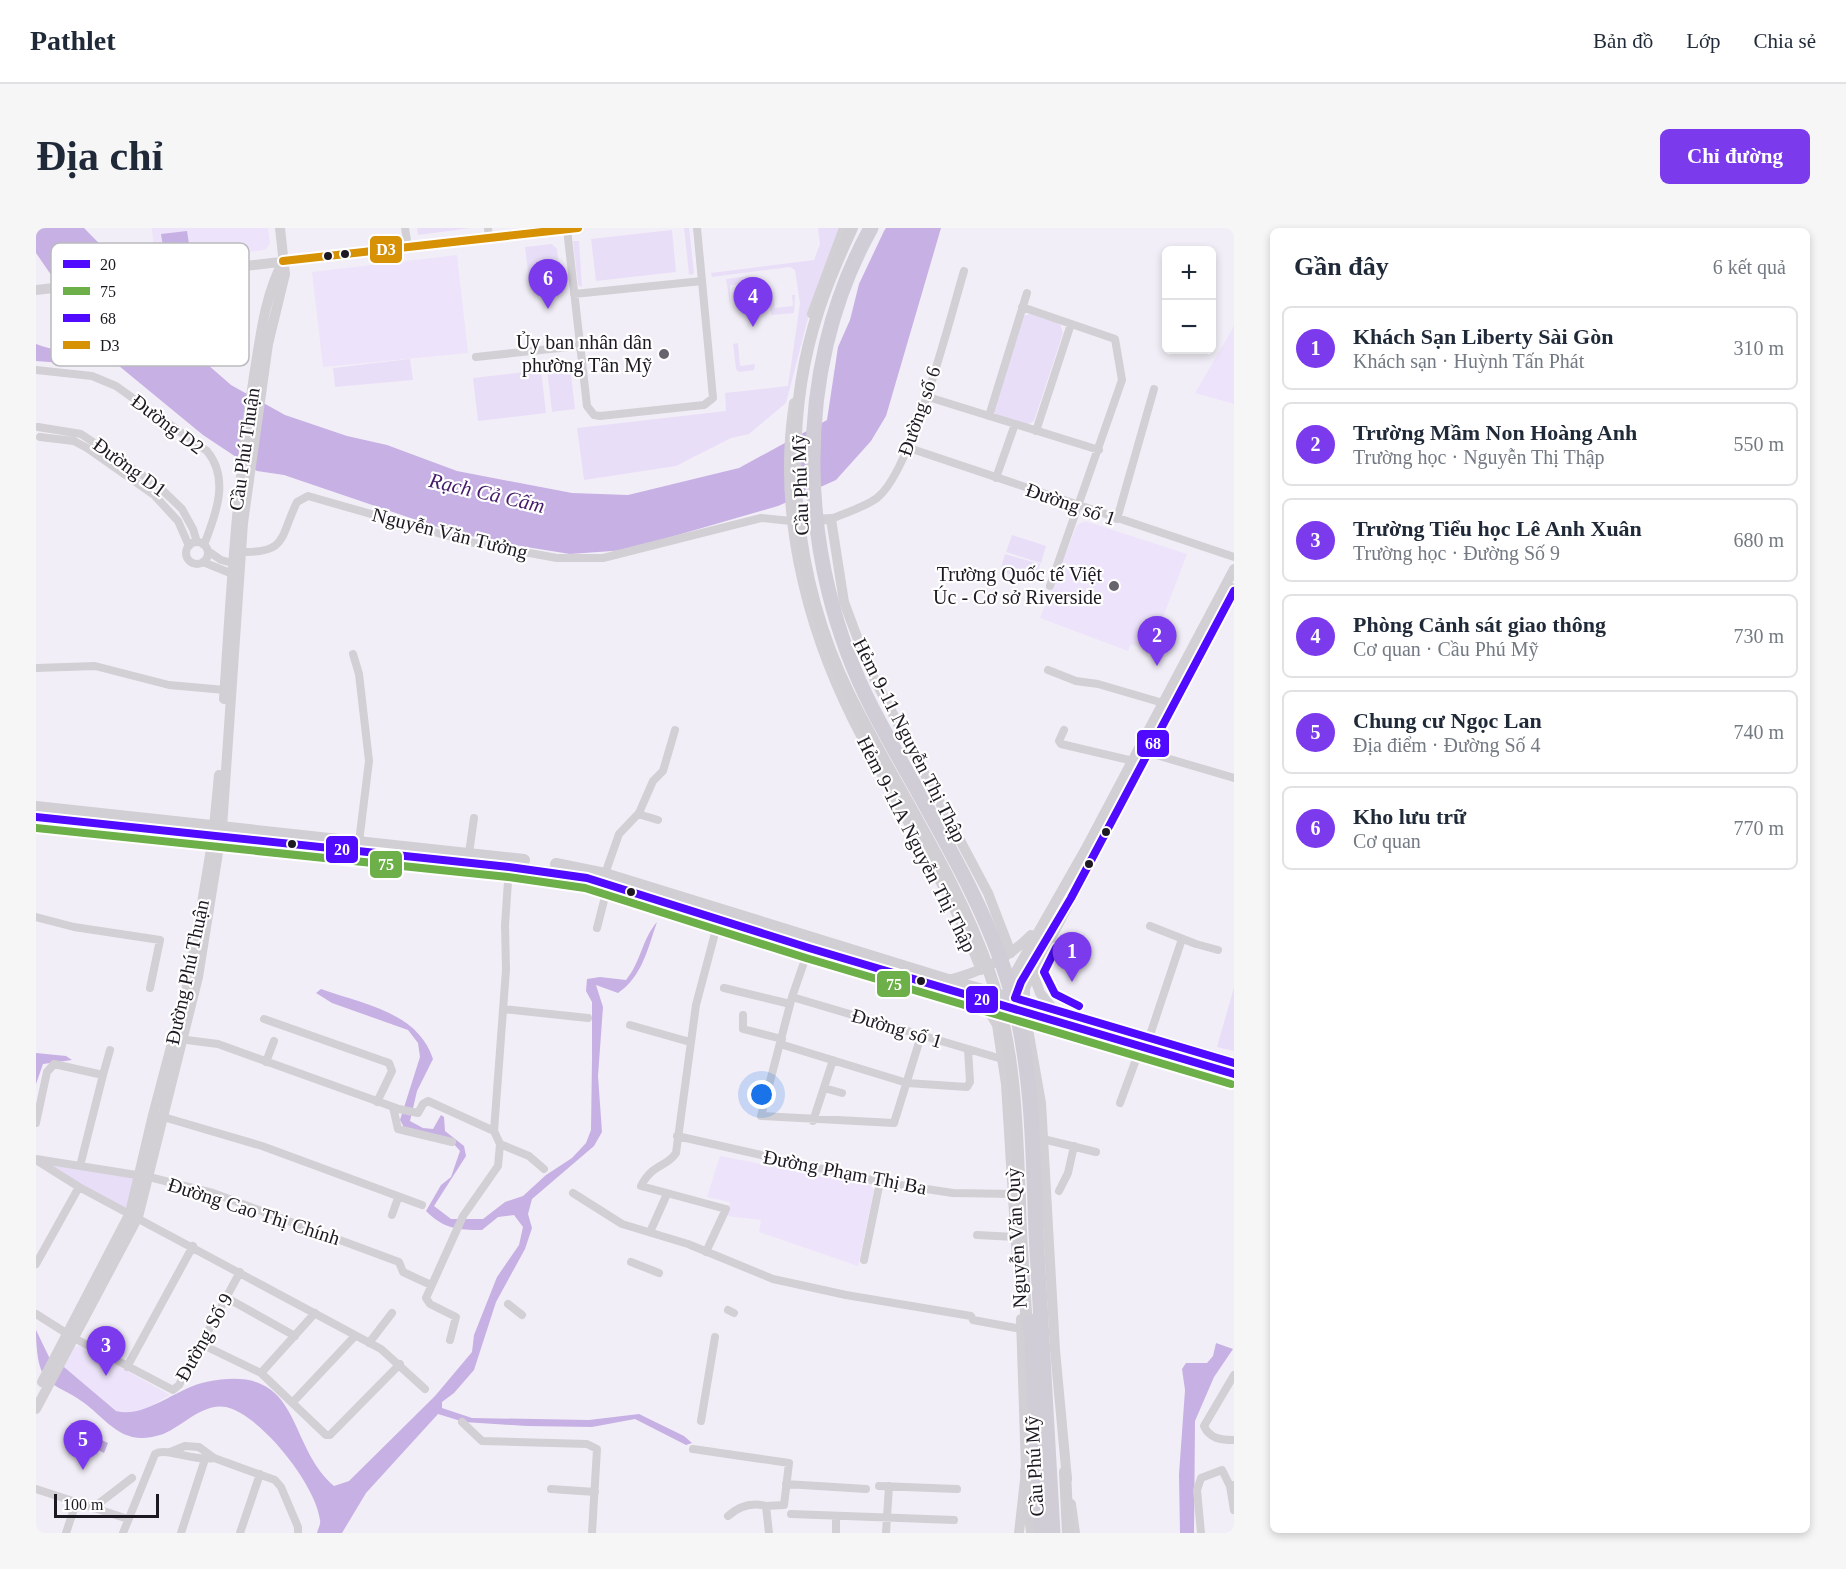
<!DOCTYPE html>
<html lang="vi">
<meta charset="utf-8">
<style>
body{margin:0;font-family:Georgia,serif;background:#f6f6f7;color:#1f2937}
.controls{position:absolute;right:18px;top:18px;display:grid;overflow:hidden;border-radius:9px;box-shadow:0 3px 9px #0003}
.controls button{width:54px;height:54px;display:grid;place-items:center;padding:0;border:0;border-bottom:2px solid #e0e1e3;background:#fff;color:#1f2937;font:30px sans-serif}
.scale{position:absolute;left:18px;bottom:15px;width:105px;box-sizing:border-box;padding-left:6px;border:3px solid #1d1922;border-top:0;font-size:16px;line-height:21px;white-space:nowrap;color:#1d1922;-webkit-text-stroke:4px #fff;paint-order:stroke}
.you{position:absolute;left:726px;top:867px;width:21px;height:21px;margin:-15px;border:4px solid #fff;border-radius:50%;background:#1a73e8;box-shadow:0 0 0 9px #1a73e833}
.badge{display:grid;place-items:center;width:39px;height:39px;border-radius:50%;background:#7c3aed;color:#fff;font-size:20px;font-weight:700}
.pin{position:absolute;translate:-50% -50px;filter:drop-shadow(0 2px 3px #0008)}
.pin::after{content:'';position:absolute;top:32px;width:21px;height:18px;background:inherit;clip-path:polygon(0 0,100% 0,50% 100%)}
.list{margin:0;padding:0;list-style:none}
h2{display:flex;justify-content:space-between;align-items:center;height:78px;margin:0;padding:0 24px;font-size:26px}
h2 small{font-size:20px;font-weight:400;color:#747a83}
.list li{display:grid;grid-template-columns:39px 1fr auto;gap:18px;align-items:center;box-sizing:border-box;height:84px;margin:0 12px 12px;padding:0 12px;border:2px solid #e0e1e3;border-radius:9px}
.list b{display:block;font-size:22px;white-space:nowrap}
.list p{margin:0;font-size:20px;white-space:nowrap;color:#747a83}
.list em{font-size:20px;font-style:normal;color:#747a83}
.map{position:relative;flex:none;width:1198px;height:1305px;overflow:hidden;border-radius:9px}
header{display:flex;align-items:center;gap:36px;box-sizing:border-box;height:84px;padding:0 30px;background:#fff;border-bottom:2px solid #e0e1e3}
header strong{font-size:28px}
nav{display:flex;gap:33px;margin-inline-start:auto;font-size:21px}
.intro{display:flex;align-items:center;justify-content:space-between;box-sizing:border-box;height:144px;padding:0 36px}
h1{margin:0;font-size:42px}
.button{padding:15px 27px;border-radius:9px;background:#7c3aed;color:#fff;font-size:21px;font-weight:700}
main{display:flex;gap:36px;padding:0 36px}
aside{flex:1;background:#fff;border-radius:9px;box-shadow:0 3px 9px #0003}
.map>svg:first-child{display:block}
.built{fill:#ede3fa}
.green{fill:#e9def8}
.water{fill:#c7b0e3}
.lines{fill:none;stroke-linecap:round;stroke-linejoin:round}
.street{stroke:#d2d0d4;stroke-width:8}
.secondary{stroke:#d2d0d4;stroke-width:10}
.primary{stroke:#d1ced4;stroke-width:12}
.highway{stroke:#d1cdd6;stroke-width:15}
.bus-1-casing{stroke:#fff;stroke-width:12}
.bus-2-casing{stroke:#fff;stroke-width:12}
.bus-3-casing{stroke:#fff;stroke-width:12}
.bus-4-casing{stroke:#fff;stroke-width:12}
.bus-1{stroke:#4f0aff;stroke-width:8}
.bus-2{stroke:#6daf49;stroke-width:8}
.bus-3{stroke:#4f0aff;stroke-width:8}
.bus-4{stroke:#d69105;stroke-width:8}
.bus-dot{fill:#1d1922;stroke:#fff;stroke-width:2}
.poi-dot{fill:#68646d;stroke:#fff;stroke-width:2}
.labels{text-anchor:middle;stroke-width:4.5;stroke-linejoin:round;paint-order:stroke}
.poi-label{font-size:20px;fill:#1d1922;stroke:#fff;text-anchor:end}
.street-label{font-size:20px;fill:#1d1922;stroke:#fff}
.water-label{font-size:21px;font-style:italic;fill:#461b6b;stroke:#fff}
.key{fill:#fff;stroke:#bbbabd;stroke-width:1.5}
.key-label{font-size:16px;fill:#1d1922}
.line-badge{stroke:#fff;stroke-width:2}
.badge-label{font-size:16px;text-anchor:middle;font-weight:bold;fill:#fff}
</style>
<header>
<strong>Pathlet</strong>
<nav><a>Bản đồ</a><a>Lớp</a><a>Chia sẻ</a></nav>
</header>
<div class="intro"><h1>Địa chỉ</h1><a class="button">Chỉ đường</a></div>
<main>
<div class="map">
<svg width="1198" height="1305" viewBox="0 0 1198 1305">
<rect width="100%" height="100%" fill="#f2eef7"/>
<path class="built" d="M116 0H232L234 15 229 22 124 34 118 23Z
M421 27 432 125 287 139 276 44Z
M1198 98V176L1159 165Z
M1049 293 1151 326 1118 413 1111 423 1095 416 1092 423 1004 390 1041 297Z
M684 928 834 957 838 962 822 1038 723 1004 725 992 691 988 694 974 671 969Z
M44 1117 134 1167 106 1183 91 1186 80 1183 28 1139 38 1120Z"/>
<path class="green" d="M381 0H435L382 7Z
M648 0H653L658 45 656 47 653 46Z
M782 0H805L777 71 750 175 713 206 695 210 640 238 548 252 541 200 690 183 689 165 752 158 764 75 759 42 754 39 676 49 675 45 778 32 784 16Z
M636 2 640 44 560 53 555 11Z
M537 13H543L546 59 542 57Z
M516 16 521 21 524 48 493 52 489 19Z
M713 48 718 56 694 57V76L690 51Z
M756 67H759L758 85 735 87 733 70 737 69 739 80 757 78Z
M994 86 1024 96 1027 105 998 193 991 197 957 185 987 88Z
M702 115 704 138 719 136 718 142 703 144 700 141 697 116Z
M374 131 377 152 299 159 297 140Z
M534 138 539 181 516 184 511 141Z
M505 142 510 185 442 193 437 150Z
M976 307 1010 318 1005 335 970 324Z
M969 326 1004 336 999 354 964 343Z
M1198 759V823L1181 819Z
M16 937 98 950 93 979H88L24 945Z"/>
<path class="water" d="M0 0H48L111 64 155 122 195 157 249 187 311 208 351 217 421 243 536 265 592 267 703 240 791 192 802 119 814 92 823 56 848 3 850 0H905L850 188 835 213 800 252 742 278 590 322 534 326 454 313 398 298 248 247 221 243 167 207 77 133 54 137 0 133V116C24 125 37 123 55 105L0 25Z
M151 3 153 16 127 19 125 6Z
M621 694C612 720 606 749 582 765L560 757 567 779 562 848 566 904 558 918 496 971 492 986 496 1000 489 1021 460 1074 438 1142 418 1165 406 1174V1180L436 1190 553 1192 603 1186 648 1208 656 1215 650 1217 599 1191 556 1199 491 1198 428 1194 402 1186 330 1265 306 1305H281C282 1301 285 1296 284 1292 280 1257 225 1187 190 1179 166 1174 144 1201 124 1207 83 1220 70 1188 41 1170 31 1163 14 1158 7 1146 1 1135 0 1115 0 1102L14 1131 28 1139 80 1183C109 1191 140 1160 170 1154 268 1134 248 1214 298 1258L313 1253 399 1168 436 1124 438 1107 461 1049 483 1017 487 999 478 987 462 989 446 1002C422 1002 408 1001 390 983L405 957 415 949 424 923 417 915 370 903 364 892 384 829 382 815 372 802 296 775 280 765 285 761C327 776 382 784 397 831L381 863 374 893 387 900 397 901 405 887 408 889 409 903 428 918 430 928 398 978 415 991H447L469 974 487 968 510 947 536 930 550 915 555 902 556 830V774L550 763 551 751 564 749 590 752C605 734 606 711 621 694Z
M0 825 30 828 36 832 7 836 0 856Z
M1180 1115 1197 1121 1178 1149 1159 1193 1158 1305H1144L1143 1246 1149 1162 1146 1141 1150 1135H1171L1177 1128Z
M53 1206 72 1215 68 1225 49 1215Z"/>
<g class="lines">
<path class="street" d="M369 0 372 19
M452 0 453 10
M531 1 551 178 558 187 564 188 668 177 677 170 661 0
M538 66 666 53
M986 79 1079 111 1086 152 1014 358
M440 129 543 118
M0 142 56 148 80 158 171 223C194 251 180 286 168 317
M889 168 1063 222
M953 188 991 65
M2 199 45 206 121 257 146 281 157 301 161 314
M1000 203 1035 96
M4 209 38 213 51 220 118 267 142 293 153 318
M873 220 1198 329
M960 250 979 196
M795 291C809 285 829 279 841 270 876 243 914 90 928 43
M1081 291 1118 161
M150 325a11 11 0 1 1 22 0a11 11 0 1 1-22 0Z
M172 323 185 332 200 336
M206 324C252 325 244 308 261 274L272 268 433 314 521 330H567L725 290 755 293
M167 334 199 347
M317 426 323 446 333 533 323 614
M0 440 59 438 133 457 189 462
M1012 442 1040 453 1062 456 1127 475
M1028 502 1023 513 1025 516 1097 533
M1110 524 1198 550
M602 586 622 592
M433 625 438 590
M569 646 583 606 603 585 617 553 627 543 639 502
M0 689 38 699 124 712 114 760
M1114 698 1160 716 1182 722
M561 700 572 657
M774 717 756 769 725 888 858 895 885 808
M688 760 754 776
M756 769 966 831
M467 781 552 790
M707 787V801L746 811
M228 791 353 835 356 843 341 874
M594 797 654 814
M1113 810 1146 711
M143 811 182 816 363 881 382 885 387 876 392 873 458 903
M744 816 871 855 931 859 934 854 932 821
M230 834 238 813
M67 847 74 822
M788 860 806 865
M1084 875 1105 818
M357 879 362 901 416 914
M124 888 226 918 386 977
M777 893 797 832
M0 895 11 844 18 836 67 847 44 938
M641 908 844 954 917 965 978 966
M1007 911 1060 924
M464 916 493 928 508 941
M0 931 113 949 177 965 363 1034 367 1044 395 1057
M0 932 43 959 345 1121 389 1161
M1023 963 1032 945 1038 918
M537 965 586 996 652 1016 737 1051 810 1067 935 1088 937 1092 985 1101
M356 987 362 970
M614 1004 631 966
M941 1007 979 1009
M670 1024 690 981 605 958C617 935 630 940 640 925L660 777 683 690
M828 1032 844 954
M595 1034 623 1045
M0 1036 43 959
M191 1070 259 1108
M472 1076 486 1087
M692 1082 698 1085
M0 1086 38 1110 137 1162 143 1157 204 1044
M414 1112 420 1089 394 1076 390 1070 427 988 462 938 464 916 458 903 470 742 469 697 473 639
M333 1115 356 1085
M165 1116 225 1145 290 1207H294L364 1136
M91 1139 157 1018
M225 1145 279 1085
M1198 1147 1168 1198C1174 1211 1185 1212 1198 1212
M257 1174 319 1108
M665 1193 679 1109
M426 1194 446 1213 551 1216 561 1221 556 1305
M657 1221 753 1235 748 1277 730 1278 733 1305
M134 1224 149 1218 163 1219 178 1230 239 1252 245 1259 262 1299V1305
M750 1256 830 1261
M1197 1257 1194 1258 1198 1282
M843 1258 921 1261
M0 1261 92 1291
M515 1261 559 1264
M57 1280 96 1250
M755 1286 918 1292
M692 1288C703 1278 716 1274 730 1278
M30 1305 40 1275
M87 1305 119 1226C131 1219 158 1234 178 1230
M145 1305 169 1231
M204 1305 224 1246
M800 1305V1288
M850 1305 853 1258
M1165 1305 1161 1262 1165 1250 1186 1242 1194 1258"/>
<path class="secondary" d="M0 62 542 0
M776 86 808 0
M758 175C741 282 769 396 817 492 859 576 911 654 945 742
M755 293 795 291 808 374 833 441 952 665 975 725
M188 471C195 363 201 256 218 148 224 111 229 66 247 34
M996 743 1004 765 1017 781
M912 752C945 744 971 731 995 707
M972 757 1049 622 1198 341
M937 768 955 787 961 797
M963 783 961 797 970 856 981 1033
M6 1154 94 985 117 887 154 747 177 609 183 547
M0 1181 102 989 162 749 186 600 207 295 232 116 249 46 244 0
M1031 1251 1019 1122 1005 875 989 784V760L1198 360
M1035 1276 1039 1305
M983 1305 990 1243 985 1091"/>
<path class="primary" d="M816 0C804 26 792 53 783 81 742 205 756 349 813 466 859 559 920 647 954 746 980 820 981 898 984 975 985 1018 989 1061 991 1103
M0 579 488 632
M0 589 473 639 551 650 773 720 1198 846
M520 636 569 646 912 752 1198 835
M990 1243 996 1305
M1029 1244 1032 1305"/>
<path class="highway" d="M835 0C754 145 761 334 836 480 884 573 952 673 978 774 997 849 997 928 1000 1005 1005 1105 1011 1205 1017 1305
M995 1093 1006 1305"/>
<g class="bus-1-casing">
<path id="bus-1" d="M0 589 473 639 551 650 773 720 1198 846"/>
</g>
<g class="bus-2-casing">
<path id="bus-2" d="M0 600 472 649 549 660 770 730 1195 856"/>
</g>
<g class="bus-3-casing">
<path id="bus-3" d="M1198 363 1035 670 985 754 979 770 1198 835
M1020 720 1008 744 1019 766 1043 778"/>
</g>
<g class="bus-4-casing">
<path id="bus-4" d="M247 33 542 0"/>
</g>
<use href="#bus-1" class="bus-1"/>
<use href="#bus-2" class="bus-2"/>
<use href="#bus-3" class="bus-3"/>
<use href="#bus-4" class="bus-4"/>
</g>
<g class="bus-dot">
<circle cx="309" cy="26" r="5"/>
<circle cx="292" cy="28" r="5"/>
<circle cx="1070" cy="604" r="5"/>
<circle cx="256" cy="616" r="5"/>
<circle cx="1053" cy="636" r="5"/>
<circle cx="595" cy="664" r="5"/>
<circle cx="885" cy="753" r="5"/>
</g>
<g class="poi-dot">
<circle cx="628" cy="126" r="6"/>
<circle cx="1078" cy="358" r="6"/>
</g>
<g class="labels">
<g class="poi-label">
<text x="616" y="121">Ủy ban nhân dân<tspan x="616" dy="23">phường Tân Mỹ</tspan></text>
<text x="1066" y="353">Trường Quốc tế Việt<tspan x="1066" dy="23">Úc - Cơ sở Riverside</tspan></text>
</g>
<g class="street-label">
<text transform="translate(883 183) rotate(-71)" y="7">Đường số 6</text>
<text transform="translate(132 196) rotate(37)" y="7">Đường D2</text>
<text transform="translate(208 221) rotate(-82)" y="7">Cầu Phú Thuận</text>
<text transform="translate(94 239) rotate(36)" y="7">Đường D1</text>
<text transform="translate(764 257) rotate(-92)" y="7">Cầu Phú Mỹ</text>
<text transform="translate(1035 276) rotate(19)" y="7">Đường số 1</text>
<text transform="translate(414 305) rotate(14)" y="7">Nguyễn Văn Tưởng</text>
<text transform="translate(874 512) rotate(63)" y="7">Hẻm 9-11 Nguyễn Thị Thập</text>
<text transform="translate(881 616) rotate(63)" y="7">Hẻm 9-11A Nguyễn Thị Thập</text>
<text transform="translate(151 744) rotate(-78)" y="7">Đường Phú Thuận</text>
<text transform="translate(861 800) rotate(17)" y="7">Đường số 1</text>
<text transform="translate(809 944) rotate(11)" y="7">Đường Phạm Thị Ba</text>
<text transform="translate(218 983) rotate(18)" y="7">Đường Cao Thị Chính</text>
<text transform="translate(980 1010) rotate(-93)" y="7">Nguyễn Văn Quỳ</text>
<text transform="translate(168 1109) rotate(-61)" y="7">Đường Số 9</text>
<text transform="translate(998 1238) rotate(-93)" y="7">Cầu Phú Mỹ</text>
</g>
<g class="water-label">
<text transform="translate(451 265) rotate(13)" y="7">Rạch Cả Cấm</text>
</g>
</g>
<rect x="15" y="15" width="198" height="123" rx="9" class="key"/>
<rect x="27" y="32" width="27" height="8" fill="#4f0aff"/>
<rect x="27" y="59" width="27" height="8" fill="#6daf49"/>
<rect x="27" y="86" width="27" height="8" fill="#4f0aff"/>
<rect x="27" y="113" width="27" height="8" fill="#d69105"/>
<g class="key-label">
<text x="64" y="42">20</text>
<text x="64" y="69">75</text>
<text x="64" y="96">68</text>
<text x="64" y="123">D3</text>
</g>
<g class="line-badge">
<rect x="333" y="7" width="34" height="29" rx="6" fill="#d69105"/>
<rect x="1100" y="501" width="34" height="29" rx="6" fill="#4f0aff"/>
<rect x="289" y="607" width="34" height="29" rx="6" fill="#4f0aff"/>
<rect x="333" y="622" width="34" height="29" rx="6" fill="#6daf49"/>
<rect x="840" y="742" width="35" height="28" rx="6" fill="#6daf49"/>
<rect x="929" y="757" width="34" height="29" rx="6" fill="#4f0aff"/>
</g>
<g class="badge-label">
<text x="350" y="27">D3</text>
<text x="1117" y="521">68</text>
<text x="306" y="627">20</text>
<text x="350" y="642">75</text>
<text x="858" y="762">75</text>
<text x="946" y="777">20</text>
</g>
</svg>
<div class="controls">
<button>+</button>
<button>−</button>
</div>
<div class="scale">100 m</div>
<div class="you"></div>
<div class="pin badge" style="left:1036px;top:754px">1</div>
<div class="pin badge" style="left:1121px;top:438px">2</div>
<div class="pin badge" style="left:70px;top:1148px">3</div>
<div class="pin badge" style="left:717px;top:99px">4</div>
<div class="pin badge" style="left:47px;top:1242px">5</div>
<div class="pin badge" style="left:512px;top:81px">6</div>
</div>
<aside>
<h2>Gần đây<small>6 kết quả</small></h2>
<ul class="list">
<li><span class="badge">1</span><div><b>Khách Sạn Liberty Sài Gòn</b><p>Khách sạn · Huỳnh Tấn Phát</p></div><em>310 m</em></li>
<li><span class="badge">2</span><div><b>Trường Mầm Non Hoàng Anh</b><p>Trường học · Nguyễn Thị Thập</p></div><em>550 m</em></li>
<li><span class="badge">3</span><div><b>Trường Tiểu học Lê Anh Xuân</b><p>Trường học · Đường Số 9</p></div><em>680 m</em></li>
<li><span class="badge">4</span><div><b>Phòng Cảnh sát giao thông</b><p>Cơ quan · Cầu Phú Mỹ</p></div><em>730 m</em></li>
<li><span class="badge">5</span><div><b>Chung cư Ngọc Lan</b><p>Địa điểm · Đường Số 4</p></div><em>740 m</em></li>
<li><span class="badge">6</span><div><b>Kho lưu trữ</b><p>Cơ quan</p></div><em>770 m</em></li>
</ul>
</aside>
</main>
